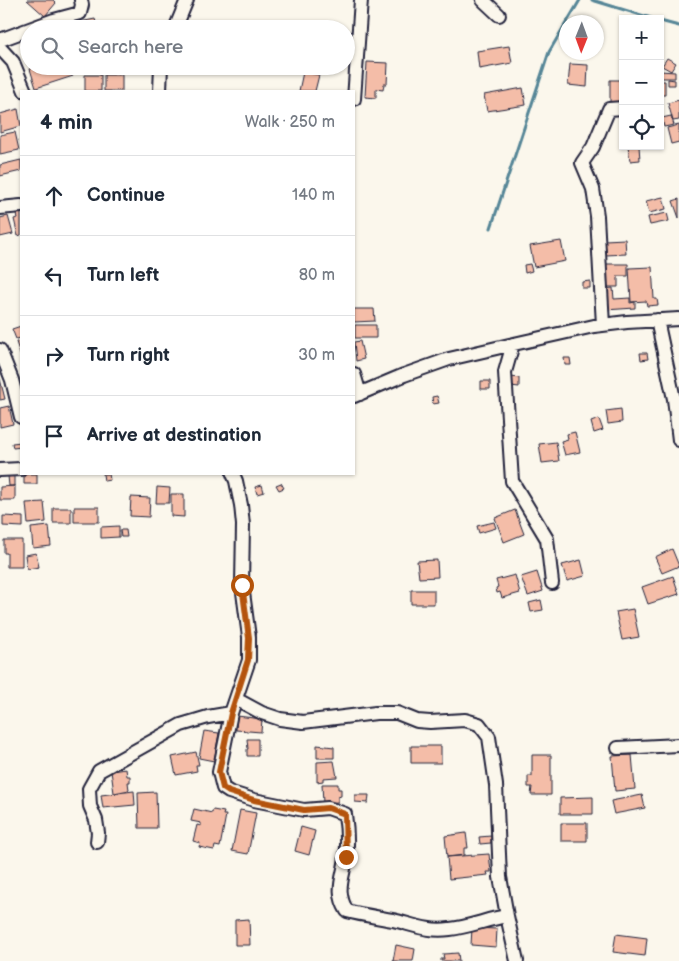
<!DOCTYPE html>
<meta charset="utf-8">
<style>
body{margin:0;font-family:"Balsamiq Sans",sans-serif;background:#f2f2f3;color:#1f2937}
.controls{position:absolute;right:15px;top:15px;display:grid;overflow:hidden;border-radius:0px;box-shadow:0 1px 4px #0004}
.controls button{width:45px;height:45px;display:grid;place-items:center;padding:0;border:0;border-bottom:1px solid #e0e1e3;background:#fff;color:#1f2937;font:25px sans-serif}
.compass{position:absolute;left:559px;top:15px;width:45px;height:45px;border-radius:50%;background:#fff;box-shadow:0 1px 4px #0004;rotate:181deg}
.stop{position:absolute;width:15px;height:15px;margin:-11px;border:4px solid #b45309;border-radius:50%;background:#fff}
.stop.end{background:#b45309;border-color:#fff;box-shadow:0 1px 5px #0008}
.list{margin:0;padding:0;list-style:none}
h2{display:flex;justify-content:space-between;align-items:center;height:65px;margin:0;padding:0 20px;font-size:21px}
h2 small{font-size:16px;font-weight:400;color:#747a83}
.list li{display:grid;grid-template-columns:32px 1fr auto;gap:15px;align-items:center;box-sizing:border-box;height:80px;padding:0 20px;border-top:1px solid #e0e1e3}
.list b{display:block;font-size:19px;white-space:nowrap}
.list em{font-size:16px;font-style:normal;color:#747a83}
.icon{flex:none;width:28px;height:28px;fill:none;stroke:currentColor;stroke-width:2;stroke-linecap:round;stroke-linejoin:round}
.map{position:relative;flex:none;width:679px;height:961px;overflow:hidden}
.search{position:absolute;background:#fff;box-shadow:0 1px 4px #0004;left:20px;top:20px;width:335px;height:55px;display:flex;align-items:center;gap:12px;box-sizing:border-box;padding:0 18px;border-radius:28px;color:#747a83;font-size:19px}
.panel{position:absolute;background:#fff;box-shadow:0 1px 4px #0004;left:20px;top:90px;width:335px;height:385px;border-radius:0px}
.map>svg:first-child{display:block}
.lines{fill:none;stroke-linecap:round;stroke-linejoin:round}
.stream{stroke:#568697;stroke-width:3}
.building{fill:#f4bda8;stroke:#22223b}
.street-casing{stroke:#22223b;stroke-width:16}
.street{stroke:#fbf7ec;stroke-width:12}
.route{stroke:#b45309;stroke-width:6}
</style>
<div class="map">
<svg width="679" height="961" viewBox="0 0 679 961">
<rect width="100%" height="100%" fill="#fbf7ec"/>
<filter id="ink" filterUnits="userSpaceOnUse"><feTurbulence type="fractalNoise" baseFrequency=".02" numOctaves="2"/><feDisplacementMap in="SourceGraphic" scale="10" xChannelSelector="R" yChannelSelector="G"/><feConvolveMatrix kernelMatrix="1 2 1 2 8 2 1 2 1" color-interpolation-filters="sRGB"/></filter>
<g filter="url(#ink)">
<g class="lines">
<path class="stream" d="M592 0 654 19
M660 21 679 26
M567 22 580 0
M491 228 549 52 566 23"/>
</g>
<path class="building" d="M27 0H53L56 3 45 16Z
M95 19 98 29H82L80 22Z
M68 22 73 29H58Z
M29 35V55H27L22 36Z
M509 46 512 63 479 69 477 51Z
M667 58 676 63 671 71 662 66Z
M367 62 388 63 387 84H384L383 90 376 89V98L365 97Z
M570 64 588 65 587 87 568 85Z
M39 66H70L73 76 36 88 30 69Z
M660 71 675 72V78H660Z
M303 72 319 75 315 91H299Z
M85 75H101V91H85Z
M104 75H122V91H104Z
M668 79 675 80V85H668Z
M610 80H623V103H610Z
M660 81H665V95H660Z
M523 88 526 105 487 111 484 95Z
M679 100V120L673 121 668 103Z
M18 109 21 126 0 132V114Z
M671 116 674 125 664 127 662 118Z
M679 125V142L671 144 667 128Z
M15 132 19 150 0 154V135Z
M628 146H639L640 160 630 161Z
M21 160V171L0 176V165Z
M663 197 666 209 649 213 646 201Z
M679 199V218L673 201Z
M21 213V235L18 236 14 219 18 218 17 214Z
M667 213 669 221 650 225 648 217Z
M8 216 13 234 0 237V218Z
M625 239 626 254 606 255 605 240Z
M561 241 565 261 534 267 530 246Z
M530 264 532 271 525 273 524 265Z
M606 264H628V276H618V287H606Z
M652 267 654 299H657L658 305 647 306 646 301 631 302 629 268Z
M590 281V288H582V282Z
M613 288 614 299 630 298V303L635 302V308L605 310 603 289Z
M354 309H374L375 321 354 322Z
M355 325H376V338H355Z
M21 326V338L16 339 12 329Z
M21 341V357L16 342Z
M360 341 364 359 356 361 354 342Z
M640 353H647L648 359 641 360Z
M564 358H570L571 365H565Z
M511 377 519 378V387L511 386Z
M0 379 5 399 0 400Z
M481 381H490V389H481Z
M437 396 439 403 433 404 432 397Z
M9 406 13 424 0 427V408Z
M621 409 622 422 608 424 606 411Z
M599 419 603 430 594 433 591 422Z
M575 432 580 452 565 455 561 441 568 439 567 434Z
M21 442V447L13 448 12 443Z
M556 442 559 461 542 463 539 444Z
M24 474H37V484H24Z
M103 474H109L110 480 104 481Z
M8 476H14V486H9Z
M281 483 284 488 279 490 276 485Z
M262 485 264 492 257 494 255 487Z
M15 486V500H0V487Z
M157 487 170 488 169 503H156Z
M171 494H184V517L171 516Z
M131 497 150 498 149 517 130 516Z
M44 502 46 522 28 524 26 503Z
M74 507H99V522H74Z
M53 508H71V523H53Z
M515 510 524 534 504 542 495 518Z
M3 516 23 517V527L3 526Z
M494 522 496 528 479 533 477 526Z
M49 526 51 546 33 548 31 528Z
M119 526V537L101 538V527Z
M120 530H126L127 537H121Z
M4 540H22V567H7V553H4Z
M672 549 679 566 662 573 655 557Z
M36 553 39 567 27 569 25 555Z
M437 560 438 577 419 578 417 561Z
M581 560 585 576 567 581 562 565Z
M537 572 543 591 528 596 521 577Z
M515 575 520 593 502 598 500 592 497 593 496 588 498 587 496 580Z
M673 576 679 594 648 604 642 587Z
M411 590H434V604H411Z
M541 600 543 610 531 612 529 603Z
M633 609 639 637 622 640 616 612Z
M237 716 262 719 261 732 236 730Z
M204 731 219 733 214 761 199 758Z
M247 739H258V756H247V749H248Z
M317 745 334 747V758H317Z
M411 746H441V763H411Z
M196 752 199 765H196L197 771 176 775 172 757Z
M532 755H551V795H531L532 787H528V776H532Z
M632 755 635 789 615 791 612 756Z
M334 761 337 777 323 778V781L317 782V762Z
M126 769 127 776H130V782H128L129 790 114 793 111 771Z
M322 784H338V789H341V796L338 797V802L323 803Z
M134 791 135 805 103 808 101 795Z
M156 792 157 828H139L138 793Z
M355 795H369L368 803 355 802Z
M642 795 645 808 614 814 611 801Z
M593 797V814H560V798Z
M194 809 212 813 213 810 224 812 223 815H226L220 847 215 846 214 850 199 847 200 843 193 841 197 825 201 826V823L191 821Z
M240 810 256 813 248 854 232 851Z
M561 823H587V841H561Z
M301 827 315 831 309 855 295 851Z
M466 833 468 848H464V855L447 857 445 836Z
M491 836V843L480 844 479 837Z
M489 854 491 872H487L488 875 449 879 447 857Z
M249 919 250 945H235V920Z
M472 928 497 929 496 947 471 945Z
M616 934 647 938 645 956 613 952Z
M396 945 415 949 413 961H393Z
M458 953 459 961H441V959H444L443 954Z"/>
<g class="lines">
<g class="street-casing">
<path id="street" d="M483 0 499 15
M175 29 187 0
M0 40 54 20 80 13 82 5 81 0
M0 48 13 62 25 91
M160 91 161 66
M354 99 361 0
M0 208 21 206
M657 320 674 399 679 440
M603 325 597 216 593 189 582 163 593 147 609 109 623 108
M513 344 505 372 512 481 547 539 552 583
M0 350 12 380 21 417
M354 374 360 394
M354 396 404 375 449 359 505 346 594 326 627 322 679 319
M0 470 21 469
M233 474 236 481 241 505 243 525 242 585 249 637V660L231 713 219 772 223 788 229 792 254 800 304 810 328 808 345 814C347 828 348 844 346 858 343 879 335 891 347 911 362 915 377 917 393 920 414 925 428 932 450 929 469 927 488 919 507 916
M236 699 262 713 280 719 303 722 376 713H397L417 721 430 722 465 720 479 724 489 737 496 785 500 877 507 916 517 961
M618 748 679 745
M97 842 98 833 96 820 90 806 89 789 99 771 181 725 208 717 231 713"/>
</g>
<use href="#street" class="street"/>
</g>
</g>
<g class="lines" filter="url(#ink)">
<path class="route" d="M242 585 249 638 248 660 231 713 219 772 223 788 229 792 254 800 304 810 328 808 345 814 346 857"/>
</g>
</svg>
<div class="controls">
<button>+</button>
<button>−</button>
<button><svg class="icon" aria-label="locate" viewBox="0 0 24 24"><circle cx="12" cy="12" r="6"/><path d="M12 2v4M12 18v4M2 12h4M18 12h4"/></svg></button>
</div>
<svg class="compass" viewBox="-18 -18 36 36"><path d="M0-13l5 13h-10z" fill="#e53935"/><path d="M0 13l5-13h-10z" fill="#747a83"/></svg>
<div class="stop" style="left:242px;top:585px"></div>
<div class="stop end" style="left:346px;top:857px"></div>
<div class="search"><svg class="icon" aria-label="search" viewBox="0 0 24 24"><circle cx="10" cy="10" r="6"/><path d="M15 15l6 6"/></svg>Search here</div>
<section class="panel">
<h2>4 min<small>Walk · 250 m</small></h2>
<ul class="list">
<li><svg class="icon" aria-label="ahead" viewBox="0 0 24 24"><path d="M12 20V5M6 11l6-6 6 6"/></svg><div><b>Continue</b></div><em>140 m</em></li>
<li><svg class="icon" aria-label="left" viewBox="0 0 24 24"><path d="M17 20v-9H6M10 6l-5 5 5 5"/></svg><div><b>Turn left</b></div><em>80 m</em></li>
<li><svg class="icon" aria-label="right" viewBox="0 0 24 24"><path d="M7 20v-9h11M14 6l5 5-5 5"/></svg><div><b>Turn right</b></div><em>30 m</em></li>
<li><svg class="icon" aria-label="arrive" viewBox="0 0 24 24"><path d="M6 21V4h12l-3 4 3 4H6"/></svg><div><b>Arrive at destination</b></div></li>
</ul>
</section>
</div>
